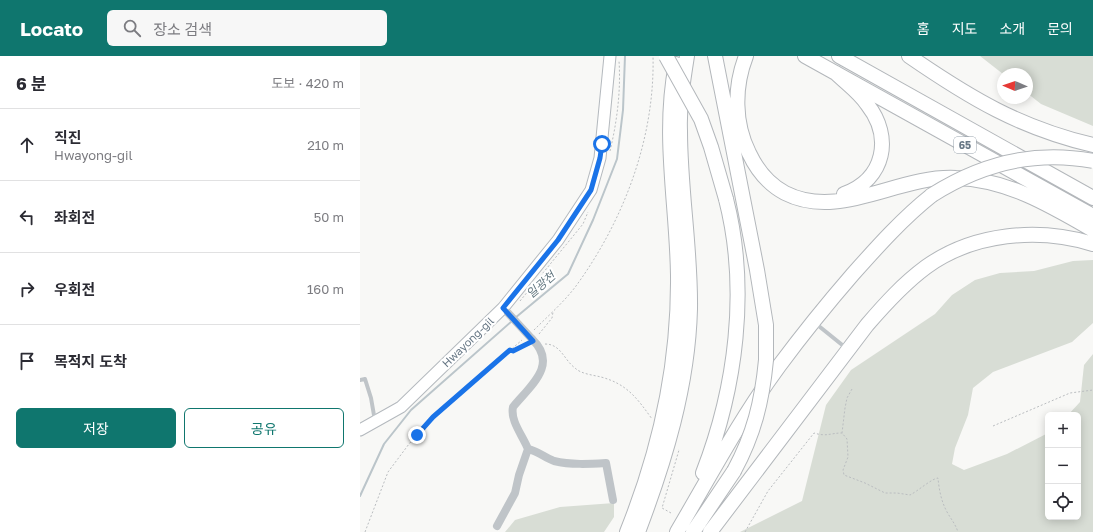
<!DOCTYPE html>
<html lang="ko">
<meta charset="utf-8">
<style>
body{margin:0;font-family:"Golos Text","Noto Sans KR",sans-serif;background:#f7f7f7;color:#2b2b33}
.controls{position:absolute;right:12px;bottom:12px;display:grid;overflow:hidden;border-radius:6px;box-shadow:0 2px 10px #0003}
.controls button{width:36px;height:36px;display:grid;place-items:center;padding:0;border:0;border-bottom:1px solid #e1e1e2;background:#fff;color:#2b2b33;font:20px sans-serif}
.compass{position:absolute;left:637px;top:12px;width:36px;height:36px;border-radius:50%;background:#fff;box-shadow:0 2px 10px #0003;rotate:272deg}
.stop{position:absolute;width:12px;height:12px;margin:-9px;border:3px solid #1a73e8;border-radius:50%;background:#fff}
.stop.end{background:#1a73e8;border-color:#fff;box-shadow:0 1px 4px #0008}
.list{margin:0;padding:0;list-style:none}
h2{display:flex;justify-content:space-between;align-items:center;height:52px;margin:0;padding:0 16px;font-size:17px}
h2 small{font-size:13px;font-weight:400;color:#7c7c81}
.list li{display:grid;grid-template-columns:26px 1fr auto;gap:12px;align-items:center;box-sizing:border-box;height:72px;padding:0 16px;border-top:1px solid #e1e1e2}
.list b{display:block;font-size:15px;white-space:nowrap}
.list p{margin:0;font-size:13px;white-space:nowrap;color:#7c7c81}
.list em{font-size:13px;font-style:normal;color:#7c7c81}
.actions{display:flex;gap:8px;padding:12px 16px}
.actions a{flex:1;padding:9px 0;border:1px solid #0f766e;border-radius:6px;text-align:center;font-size:14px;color:#0f766e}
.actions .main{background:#0f766e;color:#fff}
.icon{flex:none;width:22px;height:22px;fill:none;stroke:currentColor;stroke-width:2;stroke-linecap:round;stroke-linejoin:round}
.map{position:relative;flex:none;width:733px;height:476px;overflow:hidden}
header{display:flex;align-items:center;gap:24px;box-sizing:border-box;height:56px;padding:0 20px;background:#0f766e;color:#fff}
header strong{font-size:19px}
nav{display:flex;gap:22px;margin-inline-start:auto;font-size:14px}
.search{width:280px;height:36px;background:#f7f7f7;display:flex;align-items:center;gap:10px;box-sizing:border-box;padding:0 14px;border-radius:6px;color:#7c7c81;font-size:15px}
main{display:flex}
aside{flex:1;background:#fff}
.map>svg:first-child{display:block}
.green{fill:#d8ddd5}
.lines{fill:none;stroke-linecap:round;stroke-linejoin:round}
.stream{stroke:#bbc5ca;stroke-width:2}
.secondary-casing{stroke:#b4b9be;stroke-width:13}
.highway-casing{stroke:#b3b7bb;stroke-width:16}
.path{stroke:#babdc0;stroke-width:1;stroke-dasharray:2 2;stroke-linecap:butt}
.lane{stroke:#bfc4c8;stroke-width:4}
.street{stroke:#bfc4c8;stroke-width:8}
.secondary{stroke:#fff;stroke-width:11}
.highway{stroke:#fff;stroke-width:14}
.highway-bridge-casing{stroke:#b3b7bb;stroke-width:16;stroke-linecap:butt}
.street-bridge{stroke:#bfc4c8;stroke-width:8}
.highway-bridge{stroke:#fff;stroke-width:14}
.route{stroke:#1a73e8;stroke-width:5}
.labels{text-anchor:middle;stroke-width:4;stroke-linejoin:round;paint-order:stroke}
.shield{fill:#fff;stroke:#95a0aa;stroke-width:1}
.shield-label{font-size:10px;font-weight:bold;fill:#687886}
.street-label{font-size:11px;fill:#687886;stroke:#fff}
.water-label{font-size:12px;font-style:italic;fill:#647881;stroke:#fff}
</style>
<header>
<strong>Locato</strong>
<div class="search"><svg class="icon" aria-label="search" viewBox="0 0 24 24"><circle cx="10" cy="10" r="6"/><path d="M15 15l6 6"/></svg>장소 검색</div>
<nav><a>홈</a><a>지도</a><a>소개</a><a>문의</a></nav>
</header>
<main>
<aside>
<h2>6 분<small>도보 · 420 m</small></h2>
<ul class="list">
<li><svg class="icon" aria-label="ahead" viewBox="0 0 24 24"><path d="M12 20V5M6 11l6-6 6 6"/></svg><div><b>직진</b><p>Hwayong-gil</p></div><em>210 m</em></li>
<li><svg class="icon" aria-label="left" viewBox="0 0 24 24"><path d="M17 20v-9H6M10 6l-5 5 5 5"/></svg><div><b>좌회전</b></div><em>50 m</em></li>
<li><svg class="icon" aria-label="right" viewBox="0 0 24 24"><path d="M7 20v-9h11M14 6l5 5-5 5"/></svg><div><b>우회전</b></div><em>160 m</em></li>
<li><svg class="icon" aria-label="arrive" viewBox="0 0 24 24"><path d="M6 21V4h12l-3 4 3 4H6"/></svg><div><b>목적지 도착</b></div></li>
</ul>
<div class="actions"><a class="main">저장</a><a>공유</a></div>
</aside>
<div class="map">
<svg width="733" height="476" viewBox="0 0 733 476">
<rect width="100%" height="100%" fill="#f8f8f6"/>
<path class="green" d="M620 0H733V70L681 48 667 37V18H643Z
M733 204V267L712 286 633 316 613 332 608 359 595 392 592 408 604 414 647 398 688 377V461H718V359H708L720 346 724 309 733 298V476H380L442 445 466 349 491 314 575 258 592 239 615 224 640 217 674 215 713 205Z
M254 447V461L244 476H145L155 464 200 451Z"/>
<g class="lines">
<path class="stream" d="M155 262 208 218 233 164 257 103 263 54 265 0
M0 440 24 388 51 354 152 265"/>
<g class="secondary-casing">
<path id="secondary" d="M0 374 41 351 143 252 198 184 231 134 240 102 250 0"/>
</g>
<g class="highway-casing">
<path id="highway" d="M355 0 397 214 406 269V304
M386 0C374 31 374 67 389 97 397 114 408 128 425 137 480 165 537 119 596 122 646 123 690 149 733 174
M445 0 733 160
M479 0 733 142
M549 0C610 42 660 72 733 89
M476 17C486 27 499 36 507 48 533 81 525 123 484 138
M343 417C376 332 389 233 366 143
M267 476C300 394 319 308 318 219 317 148 302 79 316 8
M278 476C305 405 328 330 330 253 331 194 320 135 320 75 319 50 323 25 327 0
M317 476C350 420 380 363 419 310 442 279 467 248 493 218 518 190 543 162 572 139
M333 476 374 415
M350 476 507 269C525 248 543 228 566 211 613 177 678 171 733 188"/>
</g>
<path class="path" d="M250 95C257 66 261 34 259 5
M160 245 223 168 228 156
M174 274C188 260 204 246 216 230 264 164 295 82 293 0
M179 278 192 262 193 256
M185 288C201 288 204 304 215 312 221 318 233 319 241 321 267 328 277 342 292 363
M150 294 153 295 168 289
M492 333 487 342 485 352 482 377 487 383 488 401 483 414 484 419 505 427 525 437H537L550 439C558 435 571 423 578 422 579 433 581 444 586 454 590 462 595 467 598 476
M633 370 710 337 733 334
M311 457 302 452 319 394 318 393
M5 476 28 416 49 388 73 361 162 284
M385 476 408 435 454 377C467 381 470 377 482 377"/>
<path class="lane" d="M455 267 486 292
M0 324 5 323 11 342 15 365"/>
<path class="street" d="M172 283C199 309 170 330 153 351 150 365 163 380 168 393 178 395 185 402 194 405 211 409 229 408 246 407L253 444
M137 470 155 437 159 419 168 393"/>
<use href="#secondary" class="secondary"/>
<use href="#highway" class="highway"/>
<g class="highway-bridge-casing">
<path id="highway-bridge" d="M306 0 341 63 351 91 366 143
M572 139C621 108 676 94 733 105
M374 415C394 378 402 346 406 304"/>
</g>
<path class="street-bridge" d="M148 257 172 283"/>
<use href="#highway-bridge" class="highway-bridge"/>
</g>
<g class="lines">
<path class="route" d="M57 379 73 361 150 294 153 295 173 285 143 252 198 184 231 134 240 102 242 88"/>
</g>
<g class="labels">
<rect class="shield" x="594" y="81" width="22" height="16" rx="3"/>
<g class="shield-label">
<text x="605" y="93">65</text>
</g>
<g class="street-label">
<text transform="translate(108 286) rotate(-44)" y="4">Hwayong-gil</text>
</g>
<g class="water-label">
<text transform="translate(181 229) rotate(-41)" y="4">일광천</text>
</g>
</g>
</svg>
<div class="controls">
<button>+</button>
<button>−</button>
<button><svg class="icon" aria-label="locate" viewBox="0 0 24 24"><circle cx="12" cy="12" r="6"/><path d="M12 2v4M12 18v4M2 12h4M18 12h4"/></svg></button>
</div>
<svg class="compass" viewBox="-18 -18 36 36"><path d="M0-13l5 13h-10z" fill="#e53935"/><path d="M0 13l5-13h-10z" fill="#7c7c81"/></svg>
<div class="stop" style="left:242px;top:88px"></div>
<div class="stop end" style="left:57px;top:379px"></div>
</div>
</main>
